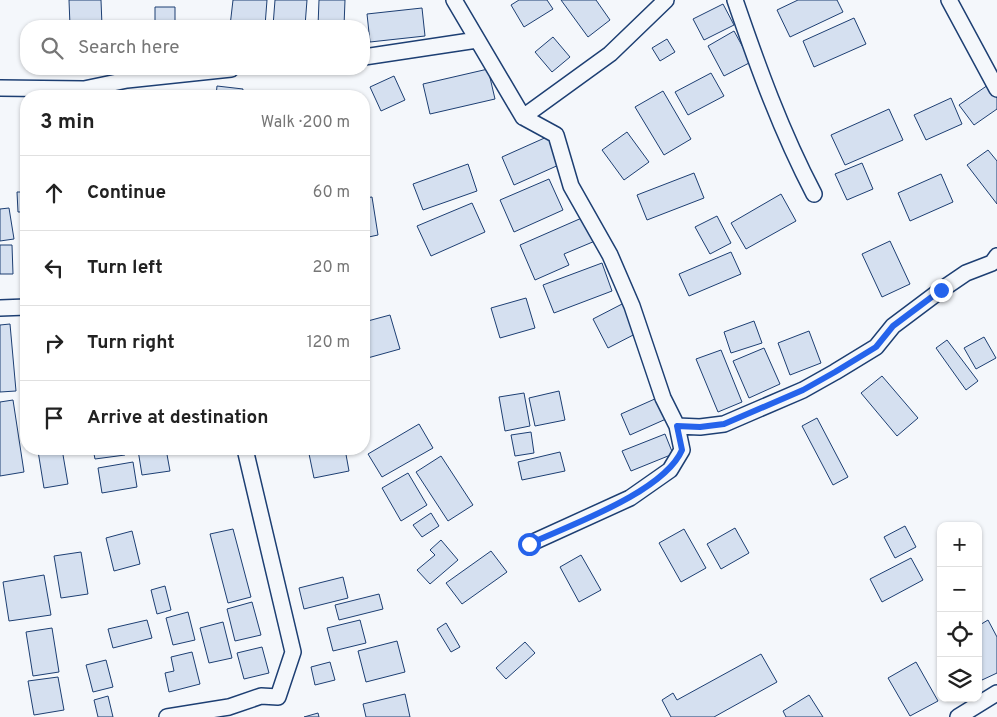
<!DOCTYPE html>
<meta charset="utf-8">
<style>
body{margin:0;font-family:Overpass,sans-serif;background:#f2f2f2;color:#222}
.controls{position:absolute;right:15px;bottom:15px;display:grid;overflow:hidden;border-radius:10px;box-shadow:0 1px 4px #0004}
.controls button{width:45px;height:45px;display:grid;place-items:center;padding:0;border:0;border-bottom:1px solid #e0e0e0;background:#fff;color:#222;font:25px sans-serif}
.stop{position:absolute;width:15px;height:15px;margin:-11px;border:4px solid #2563eb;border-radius:50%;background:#fff}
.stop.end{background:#2563eb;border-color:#fff;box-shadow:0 1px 5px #0008}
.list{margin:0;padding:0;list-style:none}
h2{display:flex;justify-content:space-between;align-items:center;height:65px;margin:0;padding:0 20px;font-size:21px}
h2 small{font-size:16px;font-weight:400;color:#767676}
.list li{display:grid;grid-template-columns:32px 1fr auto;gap:15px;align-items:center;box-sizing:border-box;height:75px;padding:0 20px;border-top:1px solid #e0e0e0}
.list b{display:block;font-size:19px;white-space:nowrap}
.list em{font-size:16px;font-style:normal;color:#767676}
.icon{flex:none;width:28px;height:28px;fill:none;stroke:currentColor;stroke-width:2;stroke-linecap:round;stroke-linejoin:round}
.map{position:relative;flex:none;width:997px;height:717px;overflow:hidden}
.search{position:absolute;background:#fff;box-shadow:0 1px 4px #0004;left:20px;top:20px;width:350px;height:55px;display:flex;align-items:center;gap:12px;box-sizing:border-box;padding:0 18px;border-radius:20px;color:#767676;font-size:19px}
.panel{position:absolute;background:#fff;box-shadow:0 1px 4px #0004;left:20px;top:90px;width:350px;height:365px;border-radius:20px}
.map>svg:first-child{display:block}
.building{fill:#d5e0f0;stroke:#1d3f73}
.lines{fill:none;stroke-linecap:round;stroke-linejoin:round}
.minor-casing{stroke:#1d3f73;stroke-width:18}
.minor{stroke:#f4f7fb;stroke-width:15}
.route{stroke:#2563eb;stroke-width:6}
</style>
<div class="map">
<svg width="997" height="717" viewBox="0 0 997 717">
<rect width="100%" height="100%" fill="#f4f7fb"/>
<path class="building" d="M69 0H101L102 26H70Z
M233 0H267L265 26H230Z
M275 0H307L305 26H273Z
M319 0H345L344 26H318Z
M519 0H547L553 9 524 27 511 5Z
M561 0H596L610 20 588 37Z
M798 0H837L843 12 790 37 777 10Z
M723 4 734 25 704 40 693 19Z
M155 7H175V26H155Z
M422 8 425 36 370 42 367 14Z
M854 18 866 44 814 67 803 41Z
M734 31 751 62 724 76 708 46Z
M553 37 570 57 552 72 535 52Z
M667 39 675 52 660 61 652 48Z
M488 69 495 99 430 114 423 84Z
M711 73 724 96 688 115 675 92Z
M394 76 405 100 381 111 370 87Z
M988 85 997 98V109L974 125 959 105Z
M217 86 243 89 242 96H216Z
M663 91 691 139 664 155 635 107Z
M951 98 962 124 926 140 914 115Z
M889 109 903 140 845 165 831 135Z
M627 132 649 162 624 180 602 150Z
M549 136 561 164 514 185 502 157Z
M988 150 997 161V204L967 165Z
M862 163 873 189 847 200 835 174Z
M468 164 477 191 423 210 413 184Z
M22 171H26V186H22Z
M694 173 704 198 647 220 637 195Z
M941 174 953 202 910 221 898 193Z
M549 179 563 210 514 232 500 200Z
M17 192H26V212H18Z
M781 194 796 221 746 249 731 223Z
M372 197 378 235 364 238V198Z
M472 203 485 232 431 256 417 226Z
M9 208 14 239 0 241V209Z
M717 216 731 243 710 254 695 227Z
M584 217 595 241 564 254 569 265 535 280 520 245Z
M890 241 910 284 882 297 862 254Z
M0 245H12L13 274H0Z
M731 252 741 274 689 296 679 274Z
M602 263 612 291 554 313 543 285Z
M526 298 535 328 500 338 491 308Z
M624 303 639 332 608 348 593 319Z
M390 315 400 349 364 359V322Z
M754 321 762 343 731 353 724 332Z
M10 324 16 391 0 392V325Z
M809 331 821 363 790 375 778 343Z
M984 337 996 358 976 369 964 348Z
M947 340 978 381 966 390 936 348Z
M764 348 780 384 749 398 733 361Z
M721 350 742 402 718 412 696 359Z
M882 376 918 418 897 436 861 393Z
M559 391 565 420 535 426 529 398Z
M524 393 530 426 505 431 499 397Z
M657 398 666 419 630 435 621 414Z
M13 400 24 472 0 476V402Z
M817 418 848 477 833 485 802 426Z
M419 424 433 448 382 477 368 454Z
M531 432 534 453 515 456 511 435Z
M665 434 673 454 631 471 622 451Z
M50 449H62L68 484 44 488 38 451Z
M93 449H124L125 455 95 459Z
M148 449H166L170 471 142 475 138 450Z
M308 449H345L349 471 314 478Z
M560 452 565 471 522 480 518 462Z
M441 456 473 505 448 521 416 472Z
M133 462 137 487 102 493 98 468Z
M408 473 427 505 401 521 382 488Z
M431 513 439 526 422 537 413 525Z
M905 526 916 547 895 558 884 537Z
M735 528 749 553 721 569 707 544Z
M233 529 251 597 228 603 210 534Z
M684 529 706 568 681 582 659 543Z
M132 531 140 564 114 571 106 538Z
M441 540 458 560 430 584 417 570 435 555 430 550Z
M491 551 507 572 462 604 446 583Z
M81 552 88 594 61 598 54 556Z
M581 555 601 590 579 602 560 567Z
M911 558 923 580 882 602 870 579Z
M44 575 51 615 9 621 3 582Z
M343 577 348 598 304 609 299 588Z
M165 586 171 610 157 614 151 590Z
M379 594 383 609 339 620 335 605Z
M252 602 261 635 235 641 227 609Z
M188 612 195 640 173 645 166 618Z
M147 620 152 638 113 648 108 629Z
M360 620 366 643 333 651 327 628Z
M988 620 997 637V673L982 680 978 673V626Z
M223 622 232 658 209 663 200 628Z
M446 623 460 647 451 652 437 629Z
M52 628 59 672 33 676 26 632Z
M397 641 405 672 366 682 358 651Z
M525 642 535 653 506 679 496 668Z
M262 647 269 673 244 679 237 653Z
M192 652 200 684 169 692 165 673 174 671 171 657Z
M761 654 777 682 714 717H671L662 700 673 693 677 700Z
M106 660 113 687 93 692 86 665Z
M330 662 335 680 315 685 311 667Z
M916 662 938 701 910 716 888 678Z
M58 677 64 710 34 715 28 681Z
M405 694 410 717H366L363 704Z
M809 695 823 717H786L783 711Z
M108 696 113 717H98L94 700Z
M318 713 319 717H304Z"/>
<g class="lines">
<g class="minor-casing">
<path id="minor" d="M454 0 523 117 556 135 571 186 610 255 632 306 663 398 677 426 682 450 670 470 630 498 529 544
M735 0C758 67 781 131 814 194
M949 0 997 89
M364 57 477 40
M0 88 84 89 127 80 231 69
M523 117 610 54 666 0
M0 308 26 307
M677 426 700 427 724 424 803 390 835 372 876 347 893 326 941 290 966 273 992 263 997 256
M167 717 229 707 261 696 278 697 293 652 245 449
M958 717 997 693"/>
</g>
<use href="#minor" class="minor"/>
</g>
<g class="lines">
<path class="route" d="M529 544C570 525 664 492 682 450L677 426 700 427 724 424 803 390 835 372 876 347 893 326 941 290"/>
</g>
</svg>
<div class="controls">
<button>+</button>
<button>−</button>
<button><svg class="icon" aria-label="locate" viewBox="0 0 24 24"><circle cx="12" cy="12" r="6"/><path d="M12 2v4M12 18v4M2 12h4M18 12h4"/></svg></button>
<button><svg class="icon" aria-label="layers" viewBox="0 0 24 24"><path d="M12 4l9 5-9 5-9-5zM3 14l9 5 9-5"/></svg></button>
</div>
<div class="stop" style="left:529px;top:544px"></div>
<div class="stop end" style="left:941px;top:290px"></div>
<div class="search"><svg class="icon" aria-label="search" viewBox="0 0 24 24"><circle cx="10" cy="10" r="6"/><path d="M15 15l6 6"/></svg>Search here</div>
<section class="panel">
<h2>3 min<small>Walk · 200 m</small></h2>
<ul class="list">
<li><svg class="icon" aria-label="ahead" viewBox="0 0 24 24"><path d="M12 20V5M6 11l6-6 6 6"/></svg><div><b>Continue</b></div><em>60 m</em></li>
<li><svg class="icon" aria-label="left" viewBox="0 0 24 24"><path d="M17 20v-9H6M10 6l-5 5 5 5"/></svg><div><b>Turn left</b></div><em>20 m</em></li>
<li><svg class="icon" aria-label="right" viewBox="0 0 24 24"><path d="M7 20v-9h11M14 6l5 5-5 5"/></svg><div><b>Turn right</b></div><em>120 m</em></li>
<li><svg class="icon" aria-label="arrive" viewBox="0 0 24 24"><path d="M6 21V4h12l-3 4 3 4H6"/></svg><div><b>Arrive at destination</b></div></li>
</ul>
</section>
</div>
